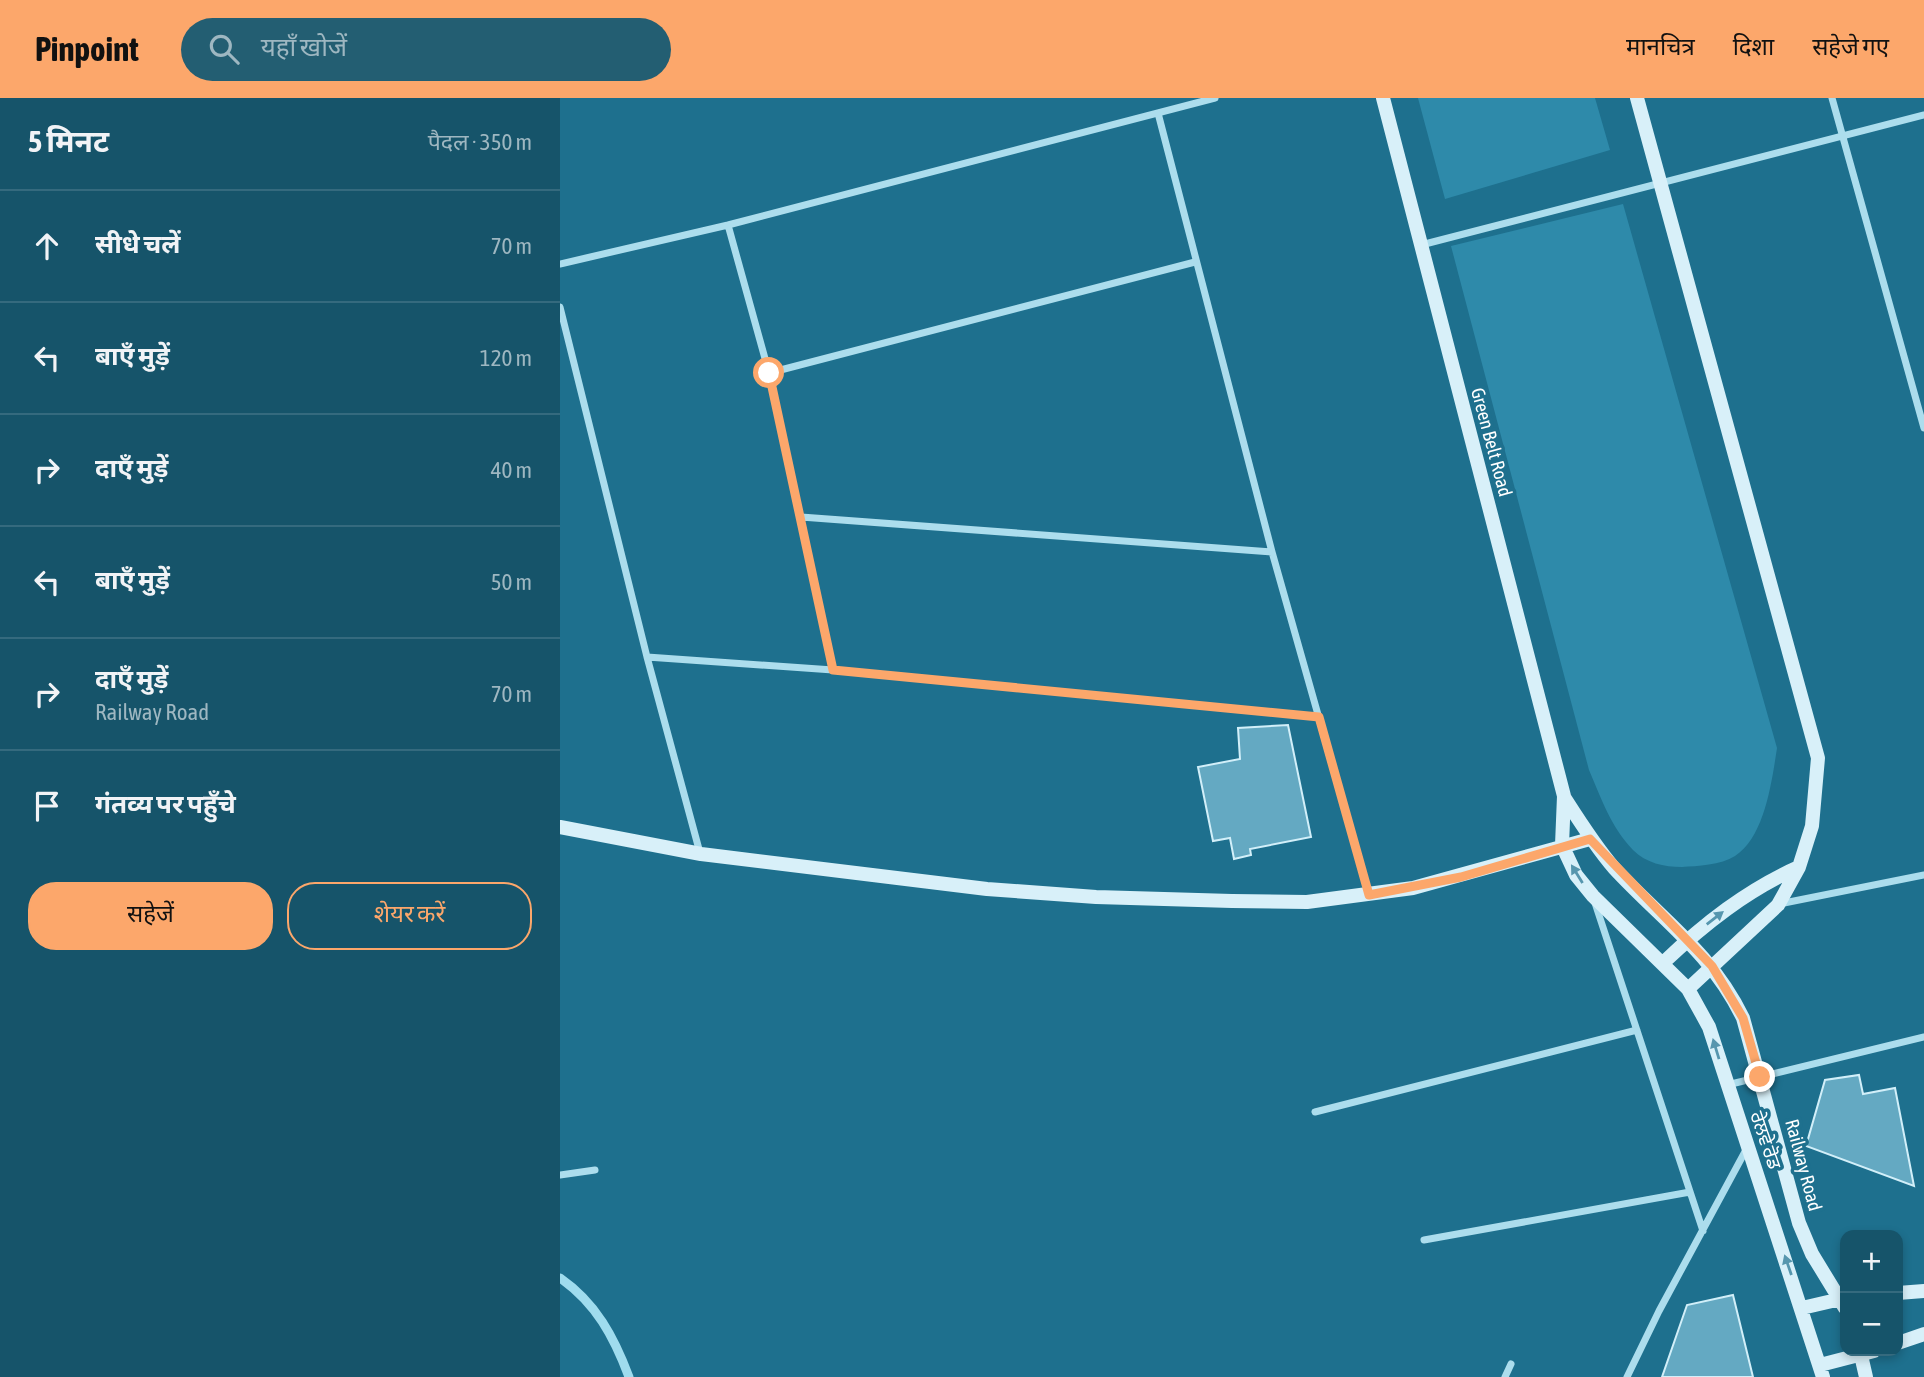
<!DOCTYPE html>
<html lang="hi">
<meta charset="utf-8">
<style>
body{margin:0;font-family:"Asap Condensed","Noto Sans Devanagari","Noto Sans Gurmukhi",sans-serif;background:#235e72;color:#f1f3f6}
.controls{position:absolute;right:21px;bottom:21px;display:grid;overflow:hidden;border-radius:14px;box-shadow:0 4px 10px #0003}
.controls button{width:63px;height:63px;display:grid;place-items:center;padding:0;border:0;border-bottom:2px solid #356a7e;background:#16546a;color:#f1f3f6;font:35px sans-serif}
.stop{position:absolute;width:21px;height:21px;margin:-16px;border:5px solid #fca76b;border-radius:50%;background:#fff}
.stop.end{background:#fca76b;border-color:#fff;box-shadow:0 2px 7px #0008}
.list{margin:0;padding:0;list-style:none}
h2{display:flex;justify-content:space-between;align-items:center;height:91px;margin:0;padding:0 28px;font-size:30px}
h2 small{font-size:23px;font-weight:400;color:#9eb7c1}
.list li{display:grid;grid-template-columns:46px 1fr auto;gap:21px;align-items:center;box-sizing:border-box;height:112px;padding:0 28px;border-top:2px solid #356a7e}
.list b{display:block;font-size:26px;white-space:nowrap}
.list p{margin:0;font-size:23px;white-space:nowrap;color:#9eb7c1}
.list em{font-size:23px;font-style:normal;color:#9eb7c1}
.actions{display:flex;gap:14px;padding:21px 28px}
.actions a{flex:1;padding:16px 0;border:2px solid #fca76b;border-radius:28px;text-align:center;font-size:24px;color:#fca76b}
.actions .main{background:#fca76b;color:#111}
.icon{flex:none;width:38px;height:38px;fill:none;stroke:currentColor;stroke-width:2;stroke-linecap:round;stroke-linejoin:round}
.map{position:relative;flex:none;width:1364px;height:1279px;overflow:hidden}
header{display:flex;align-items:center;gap:42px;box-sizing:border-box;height:98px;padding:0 35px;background:#fca76b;color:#111}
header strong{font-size:33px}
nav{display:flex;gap:38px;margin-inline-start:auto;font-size:24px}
.search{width:490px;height:63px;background:#235e72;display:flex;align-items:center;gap:18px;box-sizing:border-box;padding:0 24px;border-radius:38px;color:#9eb7c1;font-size:26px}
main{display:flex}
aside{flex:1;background:#16546a}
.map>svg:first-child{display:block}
.green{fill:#2e8aaa}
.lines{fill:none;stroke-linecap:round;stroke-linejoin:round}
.stream{stroke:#9fdcee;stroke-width:9}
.building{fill:#64a9c2;stroke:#d2eff9;stroke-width:2}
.street{stroke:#acdded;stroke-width:7}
.secondary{stroke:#d8f0f9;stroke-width:14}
.oneway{fill:#5696ae}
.route{stroke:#fca76b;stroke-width:9}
.labels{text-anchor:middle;stroke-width:7;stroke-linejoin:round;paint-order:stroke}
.street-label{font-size:19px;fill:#fff;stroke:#1e708e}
</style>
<header>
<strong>Pinpoint</strong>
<div class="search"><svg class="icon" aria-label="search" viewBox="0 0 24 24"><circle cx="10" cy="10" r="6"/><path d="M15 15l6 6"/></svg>यहाँ खोजें</div>
<nav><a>मानचित्र</a><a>दिशा</a><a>सहेजे गए</a></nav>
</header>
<main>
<aside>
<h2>5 मिनट<small>पैदल · 350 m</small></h2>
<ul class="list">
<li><svg class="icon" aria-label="ahead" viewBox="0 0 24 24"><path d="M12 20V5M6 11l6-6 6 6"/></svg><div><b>सीधे चलें</b></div><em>70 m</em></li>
<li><svg class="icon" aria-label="left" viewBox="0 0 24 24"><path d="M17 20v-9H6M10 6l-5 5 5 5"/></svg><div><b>बाएँ मुड़ें</b></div><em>120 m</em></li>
<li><svg class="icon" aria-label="right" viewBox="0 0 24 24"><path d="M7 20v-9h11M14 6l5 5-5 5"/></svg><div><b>दाएँ मुड़ें</b></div><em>40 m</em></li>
<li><svg class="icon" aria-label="left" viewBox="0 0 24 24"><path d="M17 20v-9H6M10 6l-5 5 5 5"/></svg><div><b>बाएँ मुड़ें</b></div><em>50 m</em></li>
<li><svg class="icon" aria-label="right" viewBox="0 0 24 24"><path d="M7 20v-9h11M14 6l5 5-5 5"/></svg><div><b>दाएँ मुड़ें</b><p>Railway Road</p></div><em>70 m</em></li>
<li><svg class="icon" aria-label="arrive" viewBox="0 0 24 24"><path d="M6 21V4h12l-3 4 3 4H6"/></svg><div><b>गंतव्य पर पहुँचे</b></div></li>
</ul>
<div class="actions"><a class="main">सहेजें</a><a>शेयर करें</a></div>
</aside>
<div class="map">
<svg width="1364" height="1279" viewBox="0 0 1364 1279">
<rect width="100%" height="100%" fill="#1e708e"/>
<path class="green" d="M858 0H1035L1050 52 885 101Z
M1063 106 1217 650C1212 682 1205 739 1175 758 1161 767 1137 768 1122 769 1104 769 1086 765 1073 752 1051 729 1041 700 1029 672L891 148Z"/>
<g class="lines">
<path class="stream" d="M0 1180C36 1205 54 1239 69 1279"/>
</g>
<path class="building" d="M728 627 751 739 690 751 691 757 674 761 670 740 653 743 638 669 680 661 678 630Z
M1299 977 1303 996 1335 990 1354 1088 1246 1048 1265 982Z
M1173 1197 1193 1279H1102L1127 1207Z"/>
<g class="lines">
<path class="street" d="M1272 0 1364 330
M598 15 712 454 809 797
M168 127 209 275
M861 147 1364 17
M0 166 168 127 655 0
M0 209 87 559
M241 419 712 454
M273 572 759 619
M140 755 87 559 273 572 209 275 635 164
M1035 805 1143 1133
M1219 806 1364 777
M1167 987 1364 939
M755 1014 1077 932
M0 1077 35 1072
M864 1142 1130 1094
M945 1279 951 1266
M1067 1279 1099 1213 1187 1050"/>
<path class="secondary" d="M823 0 1004 698 1002 747 1016 777 1033 798 1128 891 1149 929 1263 1279
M1077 0 1258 660 1252 728 1239 769 1218 807 1128 891
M1004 699C1020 724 1035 748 1054 770 1103 823 1150 853 1183 920L1239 1125 1252 1156 1285 1210
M0 729 141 756 427 791 536 799 672 803 747 804 853 790 1030 741
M1103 865C1144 826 1187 792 1239 769
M1338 1195 1364 1193
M1242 1210 1285 1200
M1338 1245 1364 1236
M1300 1253 1306 1279
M1260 1267 1314 1253"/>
</g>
<defs><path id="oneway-solid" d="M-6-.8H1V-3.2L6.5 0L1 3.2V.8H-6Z" transform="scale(1.75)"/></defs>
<g class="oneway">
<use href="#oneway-solid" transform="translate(1017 776) rotate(-122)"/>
<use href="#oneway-solid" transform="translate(1155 820) rotate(-38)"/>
<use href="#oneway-solid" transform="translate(1156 951) rotate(-107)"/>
<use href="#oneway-solid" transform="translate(1228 1167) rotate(-109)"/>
</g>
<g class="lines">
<path class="route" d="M209 275 273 572 759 619 809 797 901 779 1030 741 1152 868 1183 920 1200 979"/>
</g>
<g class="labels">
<g class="street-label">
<text transform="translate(932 344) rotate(75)" y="7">Green Belt Road</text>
<text transform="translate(1206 1042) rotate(71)" y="7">ਰੇਲਵੇ ਰੋਡ</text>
<text transform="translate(1244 1067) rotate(75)" y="7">Railway Road</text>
</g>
</g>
</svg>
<div class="controls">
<button>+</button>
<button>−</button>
</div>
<div class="stop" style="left:209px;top:275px"></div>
<div class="stop end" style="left:1200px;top:979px"></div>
</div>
</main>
